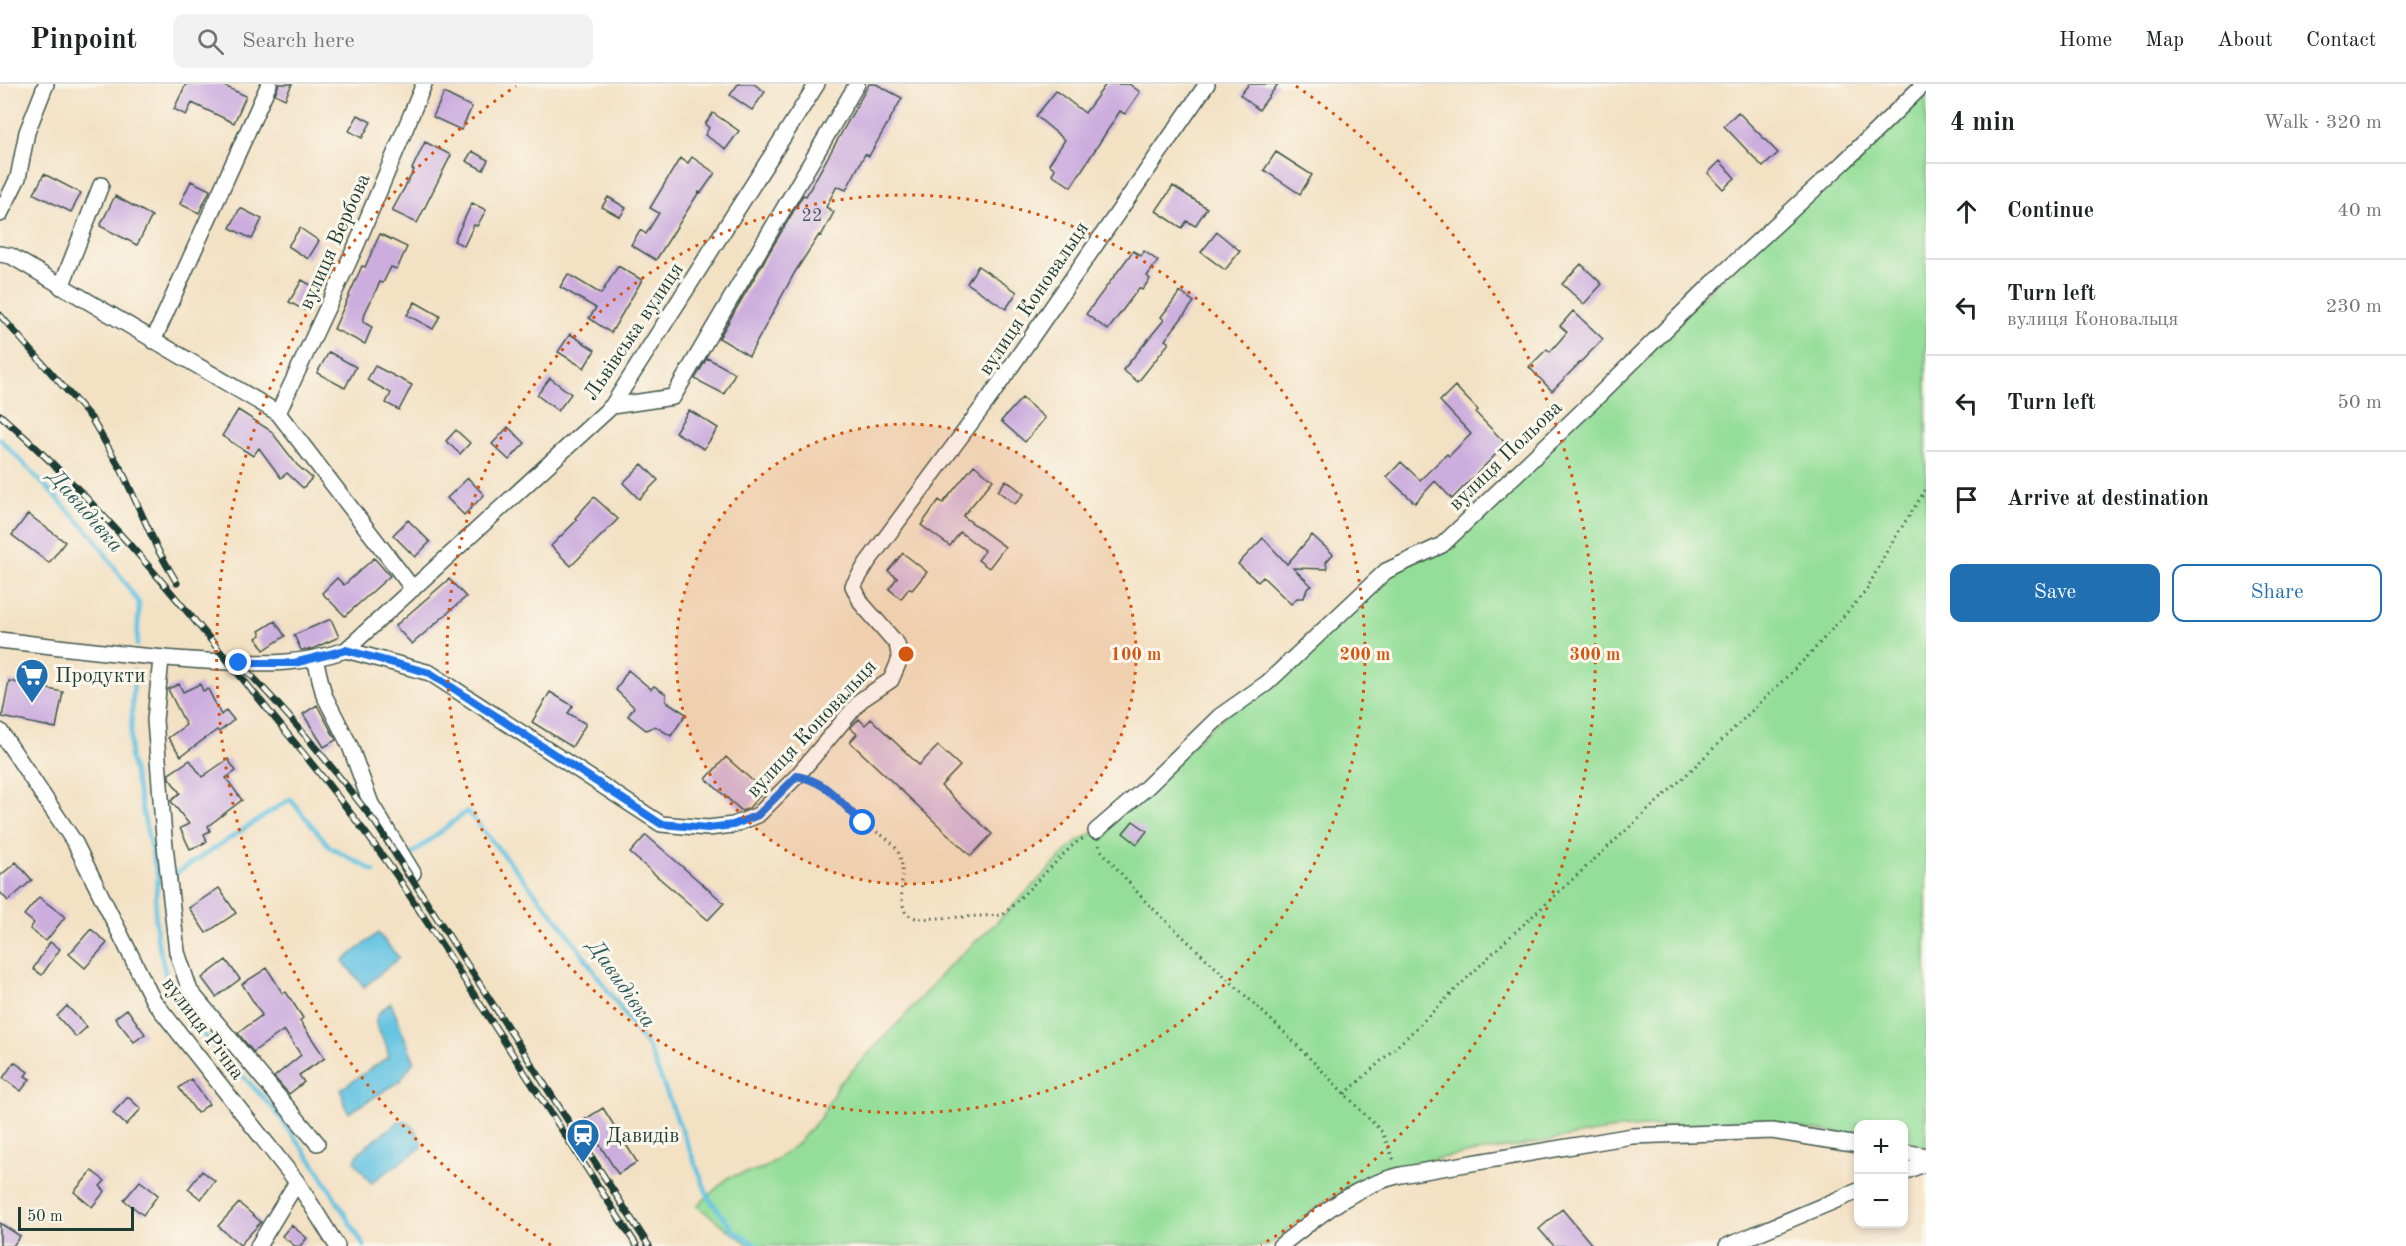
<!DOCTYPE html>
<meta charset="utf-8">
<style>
body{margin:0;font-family:"Old Standard TT",serif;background:#f2f2f2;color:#202124}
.controls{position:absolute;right:18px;bottom:18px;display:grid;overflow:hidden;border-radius:12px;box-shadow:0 3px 9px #0003}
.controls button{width:54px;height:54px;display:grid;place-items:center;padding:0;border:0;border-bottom:2px solid #e0e0e0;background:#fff;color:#202124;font:30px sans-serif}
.scale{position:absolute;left:18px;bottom:15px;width:116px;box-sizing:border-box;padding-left:6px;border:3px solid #1f3d34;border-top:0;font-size:16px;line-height:21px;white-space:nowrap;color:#1f3d34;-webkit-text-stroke:4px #fbf7ec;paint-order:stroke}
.stop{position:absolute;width:18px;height:18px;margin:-14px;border:4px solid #1a73e8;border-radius:50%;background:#fff}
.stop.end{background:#1a73e8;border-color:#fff;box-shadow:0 2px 6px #0008}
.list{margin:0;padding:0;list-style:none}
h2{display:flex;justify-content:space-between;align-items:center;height:78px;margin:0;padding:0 24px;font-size:26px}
h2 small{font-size:20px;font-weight:400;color:#757577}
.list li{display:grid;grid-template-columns:39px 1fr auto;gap:18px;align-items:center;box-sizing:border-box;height:96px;padding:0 24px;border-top:2px solid #e0e0e0}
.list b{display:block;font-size:22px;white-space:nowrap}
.list p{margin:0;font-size:20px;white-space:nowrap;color:#757577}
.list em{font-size:20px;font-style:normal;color:#757577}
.actions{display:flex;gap:12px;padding:18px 24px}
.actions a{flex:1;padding:14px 0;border:2px solid #1f6fb2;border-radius:12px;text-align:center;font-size:21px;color:#1f6fb2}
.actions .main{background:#1f6fb2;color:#fff}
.icon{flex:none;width:33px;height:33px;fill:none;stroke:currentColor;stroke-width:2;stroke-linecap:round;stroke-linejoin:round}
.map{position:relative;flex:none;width:1926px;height:1162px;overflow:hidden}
header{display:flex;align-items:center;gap:36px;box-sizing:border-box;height:84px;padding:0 30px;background:#fff;border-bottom:2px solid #e0e0e0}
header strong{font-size:28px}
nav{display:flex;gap:33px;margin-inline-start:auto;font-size:21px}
.search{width:420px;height:54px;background:#f2f2f2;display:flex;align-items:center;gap:15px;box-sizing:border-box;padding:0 21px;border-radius:12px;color:#757577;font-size:22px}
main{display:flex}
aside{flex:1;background:#fff}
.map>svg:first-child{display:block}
.green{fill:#94de99;stroke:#5a8e66;stroke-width:1.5}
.water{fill:#63c3e2;stroke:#41808b;stroke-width:1.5}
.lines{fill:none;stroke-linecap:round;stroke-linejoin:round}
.stream{stroke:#63c3e2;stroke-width:4.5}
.building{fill:#ccadde}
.minor-casing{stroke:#3f564a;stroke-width:18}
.path{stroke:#3f564a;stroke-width:3;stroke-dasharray:1.5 4.5;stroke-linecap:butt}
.minor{stroke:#fff;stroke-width:15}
.rail-casing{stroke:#1f3d34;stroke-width:7}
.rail{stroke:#fbf7ec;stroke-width:4.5;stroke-dasharray:14;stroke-linecap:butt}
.route{stroke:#1a73e8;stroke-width:8}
.ring{fill:none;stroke:#d45610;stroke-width:3;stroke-dasharray:3 6}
.labels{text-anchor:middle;stroke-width:6;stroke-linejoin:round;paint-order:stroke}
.number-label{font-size:18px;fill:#4a595e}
.street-label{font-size:21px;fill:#1f3d34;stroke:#fbf7ec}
.poi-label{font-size:21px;fill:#1f3d34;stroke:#fbf7ec;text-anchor:start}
.water-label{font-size:22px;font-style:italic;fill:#305e60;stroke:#fbf7ec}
.centre{fill:#d45610;stroke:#fbf7ec;stroke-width:3}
.ring-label{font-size:18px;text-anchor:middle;font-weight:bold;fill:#d45610;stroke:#fbf7ec;stroke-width:6;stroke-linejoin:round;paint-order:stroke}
</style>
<header>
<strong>Pinpoint</strong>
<div class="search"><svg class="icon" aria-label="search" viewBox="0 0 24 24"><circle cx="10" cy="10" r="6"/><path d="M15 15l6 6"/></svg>Search here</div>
<nav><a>Home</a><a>Map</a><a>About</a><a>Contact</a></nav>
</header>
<main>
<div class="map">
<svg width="1926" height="1162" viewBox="0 0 1926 1162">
<rect width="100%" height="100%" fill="#fbf7ec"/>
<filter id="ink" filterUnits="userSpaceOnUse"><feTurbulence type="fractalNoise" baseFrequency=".0167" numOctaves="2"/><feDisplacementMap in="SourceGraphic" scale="12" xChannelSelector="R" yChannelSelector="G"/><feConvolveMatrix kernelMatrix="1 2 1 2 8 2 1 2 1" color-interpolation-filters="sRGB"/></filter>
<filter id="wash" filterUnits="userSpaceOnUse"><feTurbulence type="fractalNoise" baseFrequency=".008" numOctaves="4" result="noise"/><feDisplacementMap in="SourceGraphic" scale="24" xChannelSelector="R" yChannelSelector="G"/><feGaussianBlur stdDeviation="1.35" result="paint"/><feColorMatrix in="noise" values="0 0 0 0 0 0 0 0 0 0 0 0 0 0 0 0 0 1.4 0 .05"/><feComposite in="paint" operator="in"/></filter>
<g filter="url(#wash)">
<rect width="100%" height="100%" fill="#f3e1c4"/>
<path class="green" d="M1926 0V1063L1904 1059V1040H1858V1052C1780 1038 1698 1038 1619 1045 1587 1048 1556 1056 1525 1061 1479 1068 1431 1073 1386 1087 1341 1101 1303 1132 1268 1162H750L697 1122 729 1093 764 1084 796 1061 821 1033 838 1001 902 935 948 883 996 839 1074 760 1096 747 1386 487 1442 461Z"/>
<path class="water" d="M378 849 399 874 364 903 343 877Z
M391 919 414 977 400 997 349 1029 345 1023 341 1005 388 973C389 948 358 940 391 919Z
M404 1036 413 1043 423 1059 421 1064 371 1099 355 1078 359 1068 398 1038Z"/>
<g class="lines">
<path class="stream" d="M0 355 93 452 139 519 137 561
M134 587 130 673 159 798
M413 769 467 727 561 840 649 965 709 1114 734 1147 758 1162
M175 790 290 715 330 763 374 787
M157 797 155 827 157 854 168 900 203 950 273 1024 317 1084 364 1162"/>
</g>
<g id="blocks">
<path class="building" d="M186 0H220L246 12 234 39 192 19 186 31 174 25Z
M279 0H292L285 15 275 10Z
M738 0H754L765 8 752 26 730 11Z
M869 0H876L902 14 869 72 865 70 846 106 837 102 826 123 834 128 821 152 819 151 795 188 749 272 719 254 803 111 806 112Z
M1106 0H1129L1140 8 1125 30 1120 27 1071 103 1052 90 1055 85 1049 80 1065 56 1036 32 1056 7 1085 29Z
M1249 0H1278L1259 26 1240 11Z
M444 9 472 23 461 46 433 33Z
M1738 28 1778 69 1763 83 1724 42Z
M713 29 739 47 726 65 705 51 709 44 705 40Z
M358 31 371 38 362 54 349 47Z
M425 58 451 71 417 139 392 127 414 86 412 85Z
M472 67 488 76 483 86 466 77Z
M1276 68 1312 91 1300 110 1264 86Z
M692 73 715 89 701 109 699 108 656 176 631 161 640 146 646 150 659 129 650 124 680 74 688 79Z
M1720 77 1735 94 1723 105 1708 89Z
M44 90 81 109 71 128 34 110Z
M191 97 210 106 199 129 180 120Z
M1173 102 1207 124 1195 142 1187 137 1182 144 1156 127Z
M115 112 152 132 137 161 100 142Z
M608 113 626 124 620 133 602 123Z
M472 119 486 126 477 142 474 141 464 162 454 157Z
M240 124 262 135 252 155 230 144Z
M300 144 319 157 308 175 288 162Z
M1217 148 1240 167 1225 186 1201 168Z
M380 150 407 163 397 185 391 183 383 199 380 198 365 229 363 238 372 243 365 260 334 245 362 182 365 183Z
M1133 167 1141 172 1144 167 1158 177 1147 192 1150 195 1142 206 1139 204 1108 246 1086 230Z
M1581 180 1602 200 1584 220 1562 200Z
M618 182 642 196 611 249 589 234 596 224 560 203 568 190 601 210Z
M978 182 1017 208 1006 225 967 199Z
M302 196 316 204 304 226 289 218Z
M1180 208 1194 218 1165 256 1169 259 1138 298 1123 286 1164 236 1161 233Z
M415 218 440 232 433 245 407 231Z
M1573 227 1603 255 1552 307 1529 283 1547 265 1550 268 1567 248 1560 242Z
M570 250 595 266 584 284 558 268Z
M329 268 356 283 345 304 317 289Z
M707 274 735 289 724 310 695 295Z
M375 282 412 301 399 326 386 319 391 309 367 296Z
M550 294 571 310 558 327 537 311Z
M1455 302 1478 326 1476 329 1506 360 1452 415 1435 397 1415 419 1387 393 1401 378 1420 396 1447 370 1449 372 1471 350 1440 317Z
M1022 314 1045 334 1025 358 1001 337Z
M238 326 271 347 297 381 312 394 303 404 287 389 281 394 259 364 253 372 222 352Z
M689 326 718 344 704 365 675 348Z
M508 343 525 359 509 376 492 360Z
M456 346 470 359 460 370 446 357Z
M642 380 658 396 639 415 623 399Z
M974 381 993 396 963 432 1005 463 989 484 978 476 985 467 960 448 950 462 921 441 939 416 943 419Z
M468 394 484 411 464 431 447 414Z
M1006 396 1024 410 1015 420 998 407Z
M594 413 618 435 571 482 551 462 577 436 575 434Z
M28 430 65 458 49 479 12 451Z
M408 436 430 458 415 473 393 451Z
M1312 451 1333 470 1326 478 1327 485 1293 484 1312 502 1307 505 1304 514H1297L1291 520 1263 493 1258 498 1238 480 1263 454 1287 480Z
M903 469 927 488 912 506 909 504 901 515 889 505 897 494 888 487Z
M374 474 390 492 345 532 322 509 337 494 344 501Z
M449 495 466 513 412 560 395 542Z
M331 535 339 553 312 565 301 566 294 551Z
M275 537 285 552 264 566 256 554 261 551 259 547Z
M628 586 651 605 654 602 666 610V617L686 630 671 652 655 642 646 646 628 632 634 623 616 606Z
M9 597 63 608 56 644 2 633Z
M179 600 183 608 200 600 203 607 208 605 221 631 226 626 234 636 219 648 217 646 181 672 168 654 186 641 168 605Z
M550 608 573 622 568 629 586 640 572 663 532 638Z
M317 621 336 656 324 663 303 630Z
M859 635 865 641 871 635 919 681 938 662 960 682 941 702 992 750 971 772 850 658 857 650 850 644Z
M726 673 764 707 749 724 742 727 706 695Z
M228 675 236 687 226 694 242 716 208 742 210 747 204 750 207 758 190 765 180 744 189 740 171 717 180 709 169 694V690L190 676 202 693Z
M1133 737 1147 747 1137 760 1123 749Z
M646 751 724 819 708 836 630 769Z
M16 778 32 796 8 817 0 808V792Z
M219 804 236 829 206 849 189 824Z
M39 813 65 833 46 857 30 845 34 839 24 831Z
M91 845 107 859 85 884 69 870Z
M50 858 60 865 42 891 33 885Z
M226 876 240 895 216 913 202 894Z
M267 884 283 910 286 908 303 934 300 937 325 974 299 991 304 998 289 1010 274 993 301 971 284 946 253 968 238 949 262 931 242 900Z
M67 922 87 943 76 953 57 932Z
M127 925 145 950 134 958 115 934Z
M14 978 28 988 25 992 30 995 21 1007 3 994Z
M191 995 209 1020 197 1029 179 1004Z
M128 1013 141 1025 126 1041 113 1029Z
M603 1024 637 1078 618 1090 584 1036Z
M92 1087 105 1097 100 1102 105 1107 92 1123 74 1108Z
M202 1087 215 1097 201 1115 188 1105Z
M140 1097 158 1111 143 1131 124 1116Z
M239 1119 261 1138 240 1161 218 1142Z
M1562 1125 1593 1162H1554L1539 1145Z
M0 1139 20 1152 13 1162H0Z
M291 1141 307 1154 300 1162H295L282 1152Z"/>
</g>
</g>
<g filter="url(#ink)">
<use href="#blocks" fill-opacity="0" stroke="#3f564a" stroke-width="1.5"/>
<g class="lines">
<g class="minor-casing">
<path id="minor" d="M0 130 18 94 27 48 46 0
M0 170 11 172 278 329 413 505
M61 203 101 101
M153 257 269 0
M612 322 673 313 857 0
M278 329 356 162 424 0
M0 556C68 564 137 573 206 577 260 579 293 583 346 566L612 322 817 0
M346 566 430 589 661 740 708 744 733 741 758 731 797 692 861 616 891 596 900 575 897 560 862 520 853 502 867 479 990 313 1207 0
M161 575 155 636 164 753 177 868 190 907 317 1059
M315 575 324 611 350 662 371 720 413 789
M0 647 75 759 153 916 297 1098 337 1162
M1096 747 1147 703 1220 632 1267 599 1386 487 1442 461 1596 314 1718 194 1843 79 1924 0
M1904 1068 1926 1072
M1904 1088 1926 1079
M258 1162 297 1098
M1280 1162C1317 1133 1355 1101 1401 1091L1632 1052 1772 1047 1858 1061
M1727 1162 1858 1107"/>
</g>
<path class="path" d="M812 695C832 704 844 724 861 738 874 748 893 754 899 770 907 790 896 808 906 830L918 835 1003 831 1074 760 1084 754
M1099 761 1100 765 1144 816 1287 951 1382 1048 1395 1079
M1345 1010 1407 953 1500 862 1683 694 1809 571 1866 507 1888 465 1926 405"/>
<use href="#minor" class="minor"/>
<g class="rail-casing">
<path id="rail" d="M0 231 91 334 122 387 158 466 177 499
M0 331C85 405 157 490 228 577 286 648 344 717 397 792L637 1162
M244 584C292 633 335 686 377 741L649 1162"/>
</g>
<use href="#rail" class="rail"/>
</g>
</g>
<g class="lines" filter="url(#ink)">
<path class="route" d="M239 579H294L346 566 430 589 661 740 708 744 733 741 758 731 797 692C831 699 838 718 863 739"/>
</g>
<circle cx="906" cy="570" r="230" fill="#d45610" fill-opacity=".12"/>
<g class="ring">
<circle cx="906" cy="570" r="230"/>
<circle cx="906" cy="570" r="459"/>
<path d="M551 1161A689 689 0 0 1 516 2M1296 2A689 689 0 0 1 1261 1161"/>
</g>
<defs>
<g id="supermarket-pin" transform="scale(1.725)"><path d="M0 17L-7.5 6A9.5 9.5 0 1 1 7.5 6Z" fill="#1f6fb2" stroke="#fbf7ec"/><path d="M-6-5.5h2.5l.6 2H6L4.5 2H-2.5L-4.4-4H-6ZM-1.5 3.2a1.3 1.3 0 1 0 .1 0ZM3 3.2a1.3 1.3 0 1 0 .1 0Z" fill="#fff"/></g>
<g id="station-pin" transform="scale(1.725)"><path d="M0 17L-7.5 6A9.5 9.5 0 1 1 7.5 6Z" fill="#1f6fb2" stroke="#fbf7ec"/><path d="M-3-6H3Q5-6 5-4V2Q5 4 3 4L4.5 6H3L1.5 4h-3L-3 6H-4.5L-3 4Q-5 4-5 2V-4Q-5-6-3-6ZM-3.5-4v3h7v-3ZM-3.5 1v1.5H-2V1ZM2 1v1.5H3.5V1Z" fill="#fff"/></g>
</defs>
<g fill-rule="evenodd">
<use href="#supermarket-pin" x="32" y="591"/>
<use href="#station-pin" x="583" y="1051"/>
</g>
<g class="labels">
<g class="number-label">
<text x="812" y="137">22</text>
</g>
<g class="street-label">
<text transform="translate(334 157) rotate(-66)" y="7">вулиця Вербова</text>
<text transform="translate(1033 214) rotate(-56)" y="7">вулиця Коновальця</text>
<text transform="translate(633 247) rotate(-56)" y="7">Львівська вулиця</text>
<text transform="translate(1505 371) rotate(-44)" y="7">вулиця Польова</text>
<text transform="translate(811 644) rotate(-47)" y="7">вулиця Коновальця</text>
<text transform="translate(204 944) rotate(53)" y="7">вулиця Річна</text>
</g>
<g class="poi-label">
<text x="55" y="598">Продукти</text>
<text x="606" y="1058">Давидів</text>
</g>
<g class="water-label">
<text transform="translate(87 426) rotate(49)" y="8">Давидівка</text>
<text transform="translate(623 899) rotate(55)" y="8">Давидівка</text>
</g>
</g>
<circle cx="906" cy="570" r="9" class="centre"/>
<g class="ring-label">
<text x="1136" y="576">100 m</text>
<text x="1365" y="576">200 m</text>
<text x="1595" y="576">300 m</text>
</g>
</svg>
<div class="controls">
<button>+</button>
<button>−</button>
</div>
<div class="scale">50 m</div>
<div class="stop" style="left:863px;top:739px"></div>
<div class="stop end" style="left:239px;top:579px"></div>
</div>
<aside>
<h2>4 min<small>Walk · 320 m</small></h2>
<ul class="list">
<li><svg class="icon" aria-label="ahead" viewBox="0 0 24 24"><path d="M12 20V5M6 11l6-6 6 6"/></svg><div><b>Continue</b></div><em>40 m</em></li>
<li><svg class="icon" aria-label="left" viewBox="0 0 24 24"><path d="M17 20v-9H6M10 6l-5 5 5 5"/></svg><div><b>Turn left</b><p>вулиця Коновальця</p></div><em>230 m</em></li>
<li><svg class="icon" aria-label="left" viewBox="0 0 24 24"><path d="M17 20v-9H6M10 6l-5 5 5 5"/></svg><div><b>Turn left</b></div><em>50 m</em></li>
<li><svg class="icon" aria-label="arrive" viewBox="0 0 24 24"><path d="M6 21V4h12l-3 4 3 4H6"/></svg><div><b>Arrive at destination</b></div></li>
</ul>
<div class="actions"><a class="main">Save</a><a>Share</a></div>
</aside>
</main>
